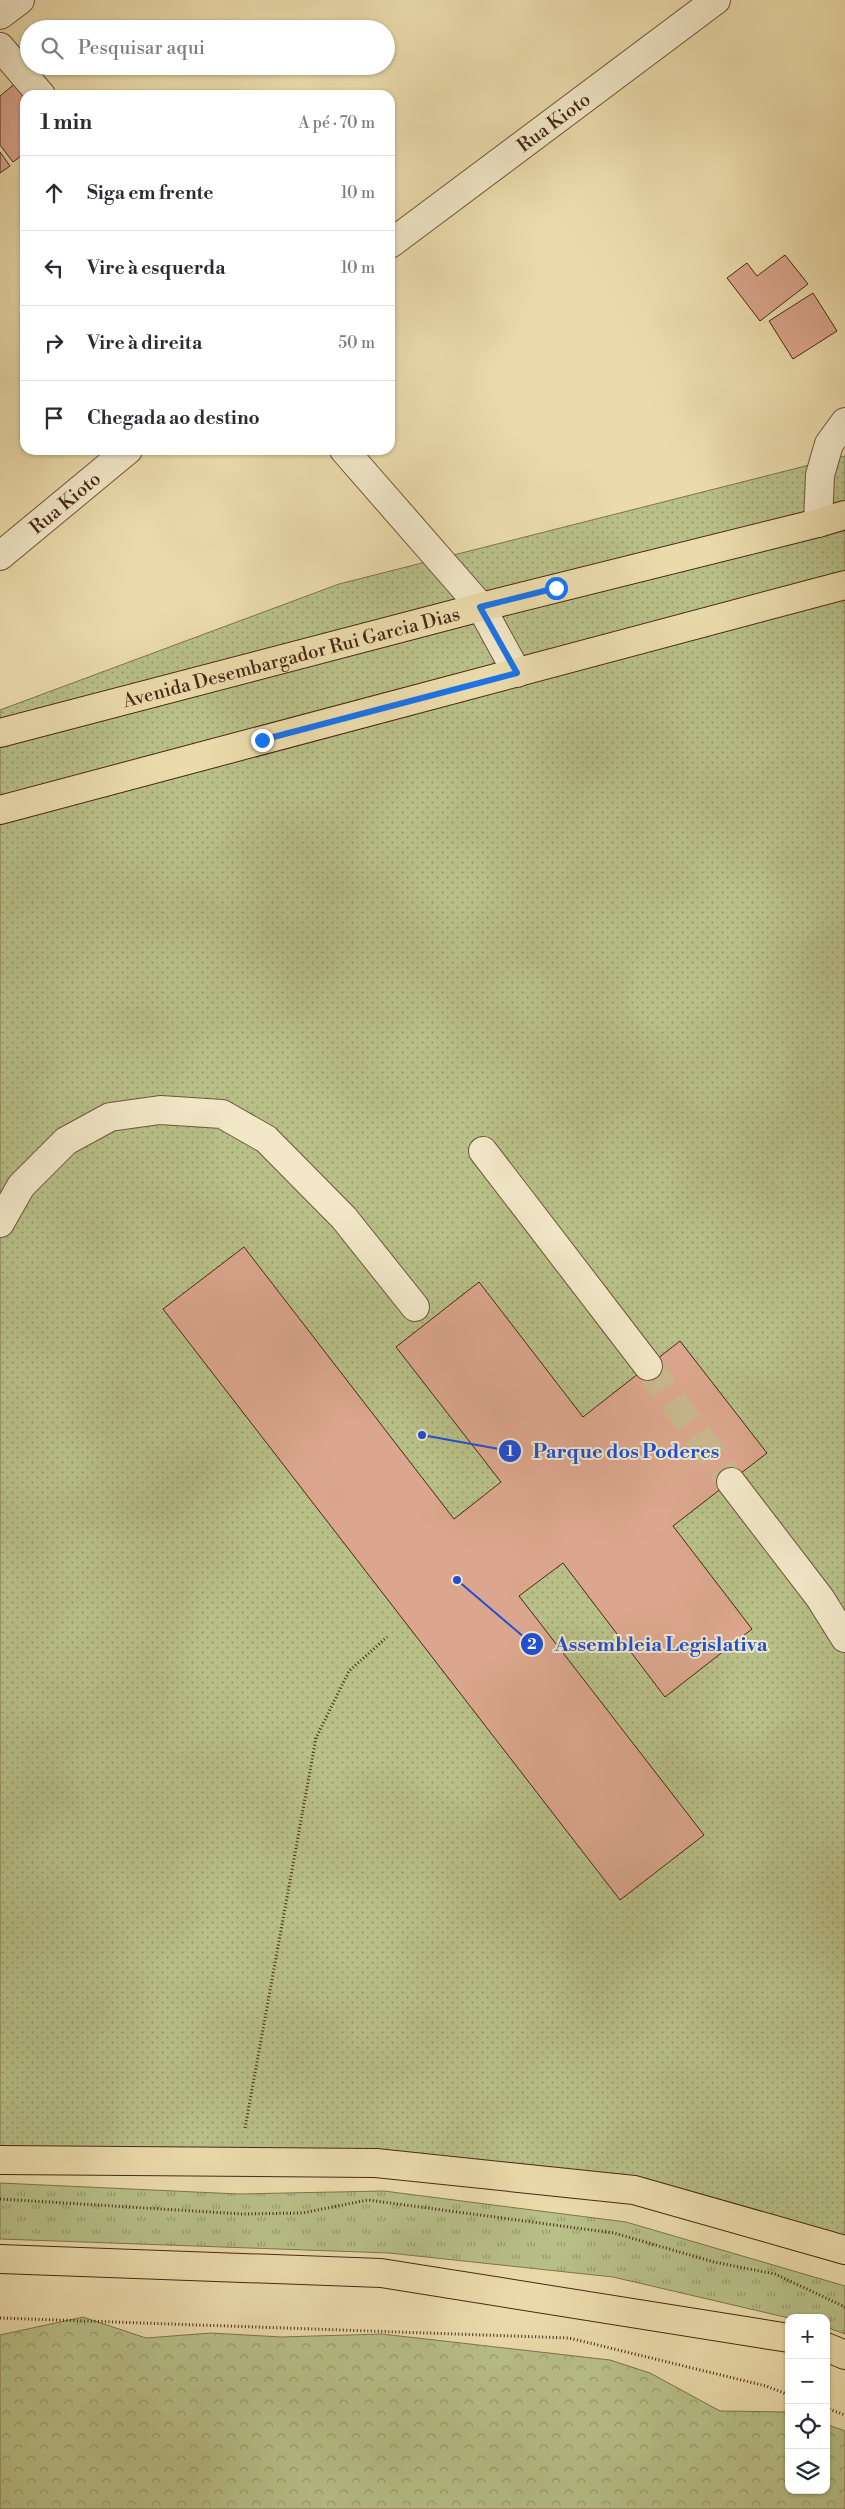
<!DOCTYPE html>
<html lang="pt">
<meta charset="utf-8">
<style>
body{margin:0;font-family:"Libre Bodoni",serif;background:#f2f2f3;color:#2b2b33}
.controls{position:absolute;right:15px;bottom:15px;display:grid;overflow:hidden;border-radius:10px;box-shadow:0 1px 4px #0004}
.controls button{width:45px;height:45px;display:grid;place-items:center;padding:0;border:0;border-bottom:1px solid #e1e1e2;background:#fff;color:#2b2b33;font:25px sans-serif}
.stop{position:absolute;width:15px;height:15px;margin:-11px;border:4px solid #1a73e8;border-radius:50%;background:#fff}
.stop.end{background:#1a73e8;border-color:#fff;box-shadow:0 1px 5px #0008}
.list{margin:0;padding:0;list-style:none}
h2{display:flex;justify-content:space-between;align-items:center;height:65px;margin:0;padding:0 20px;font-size:21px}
h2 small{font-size:16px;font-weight:400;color:#7c7c81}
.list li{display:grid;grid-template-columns:32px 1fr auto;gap:15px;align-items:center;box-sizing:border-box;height:75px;padding:0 20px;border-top:1px solid #e1e1e2}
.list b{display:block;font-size:19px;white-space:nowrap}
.list em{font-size:16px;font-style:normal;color:#7c7c81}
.icon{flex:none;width:28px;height:28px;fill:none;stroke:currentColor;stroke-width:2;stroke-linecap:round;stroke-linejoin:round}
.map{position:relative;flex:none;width:845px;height:2509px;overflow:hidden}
.search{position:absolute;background:#fff;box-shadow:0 1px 4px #0004;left:20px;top:20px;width:375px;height:55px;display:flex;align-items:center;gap:12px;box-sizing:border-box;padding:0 18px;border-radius:28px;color:#7c7c81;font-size:19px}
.panel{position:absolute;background:#fff;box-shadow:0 1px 4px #0004;left:20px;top:90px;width:375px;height:365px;border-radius:15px}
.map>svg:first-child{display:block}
.grass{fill:url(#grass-tufts);stroke:#80744f}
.forest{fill:url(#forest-crowns);stroke:#80744f}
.park{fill:url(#park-dots);stroke:#80744f}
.building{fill:#dba68d;stroke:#482716}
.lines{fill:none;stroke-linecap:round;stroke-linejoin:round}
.minor-tunnel{stroke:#cab78d;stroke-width:28;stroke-dasharray:28 14;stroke-linecap:butt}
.minor-casing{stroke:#71543b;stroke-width:30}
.major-casing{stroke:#482716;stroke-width:30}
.path{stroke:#482716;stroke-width:3;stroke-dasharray:1 2.5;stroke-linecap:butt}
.minor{stroke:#f2e8c8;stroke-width:28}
.major{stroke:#ebdbab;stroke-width:28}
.route{stroke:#1a73e8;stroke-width:6}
.labels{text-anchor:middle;stroke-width:4;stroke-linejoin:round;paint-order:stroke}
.street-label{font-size:19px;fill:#482716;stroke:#f2e8c8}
.leader{fill:none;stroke:#1d4ed8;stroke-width:2}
.callout-dot{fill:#1d4ed8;stroke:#f2e8c8;stroke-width:2}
.mark-label{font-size:15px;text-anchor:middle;font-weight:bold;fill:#fff}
.callout-label{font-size:20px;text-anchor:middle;font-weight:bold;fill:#1d4ed8;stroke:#f2e8c8;stroke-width:4;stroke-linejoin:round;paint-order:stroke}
</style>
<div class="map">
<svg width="845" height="2509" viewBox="0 0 845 2509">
<defs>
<pattern id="grass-tufts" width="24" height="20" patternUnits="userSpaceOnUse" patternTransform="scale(1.25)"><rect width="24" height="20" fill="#b8c088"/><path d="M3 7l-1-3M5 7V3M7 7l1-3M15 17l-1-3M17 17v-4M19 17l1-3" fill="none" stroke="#989c6e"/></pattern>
<pattern id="forest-crowns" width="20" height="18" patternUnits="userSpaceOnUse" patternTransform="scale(1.25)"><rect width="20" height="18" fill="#b8c088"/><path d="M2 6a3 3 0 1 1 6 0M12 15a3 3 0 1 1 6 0" fill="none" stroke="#989c6e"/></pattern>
<pattern id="park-dots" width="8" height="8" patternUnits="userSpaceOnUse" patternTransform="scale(1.25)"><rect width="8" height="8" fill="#b8c088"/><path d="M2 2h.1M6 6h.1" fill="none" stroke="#989c6e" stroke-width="1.8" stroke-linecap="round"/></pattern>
</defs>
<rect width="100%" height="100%" fill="#ebdbab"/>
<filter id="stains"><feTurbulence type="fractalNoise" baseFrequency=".004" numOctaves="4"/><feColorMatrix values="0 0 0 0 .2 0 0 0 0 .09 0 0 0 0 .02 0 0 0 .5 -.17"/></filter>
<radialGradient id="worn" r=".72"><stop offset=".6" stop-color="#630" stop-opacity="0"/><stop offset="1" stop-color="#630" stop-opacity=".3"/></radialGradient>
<path class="grass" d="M0 2183 239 2194 384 2191 626 2222 845 2286V2334L826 2327V2318H789L613 2277 389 2253 0 2239Z"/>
<path class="forest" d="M83 2317 146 2338 211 2333 281 2337 382 2334 610 2360 650 2373 720 2411 789 2412V2490H826V2424L845 2431V2509H0V2335Z"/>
<path class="park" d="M845 456V2250L634 2190 376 2163 0 2160V710L339 584Z"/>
<path class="building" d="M17 82 25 95V153L13 162 0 145V96Z
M0 152 10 166 0 173Z
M785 255 808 284 760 321 727 278 747 263 757 276Z
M813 293 837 331 793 359 769 321Z
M244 1247 454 1519 501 1482 396 1347 479 1282 583 1417 680 1341 767 1453 673 1526 752 1629 665 1697 563 1563 519 1596 704 1835 620 1900 163 1309Z"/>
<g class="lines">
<path class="minor-tunnel" d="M648 1366 731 1482"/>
<g class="minor-casing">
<g id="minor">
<path d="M0 15 20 0"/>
<path d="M0 47 41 95"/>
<path id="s1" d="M390 244 716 0"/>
<path d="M344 450 481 607 517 673"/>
<path d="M818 523 820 475 829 444 845 422"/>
<path id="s2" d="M0 556 128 450"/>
<path d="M483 1151 648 1366"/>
<path d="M0 1223 21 1186 66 1141 110 1117 160 1110 222 1114 266 1139 344 1218 415 1307"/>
<path d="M731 1482 820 1598 845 1638"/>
</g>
</g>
<g class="major-casing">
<g id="major">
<path id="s3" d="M0 733 481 607 818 523 845 515"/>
<path d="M0 810 845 585"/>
<path d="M0 2160 376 2163 634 2190 845 2250"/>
<path d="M0 2259 381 2273 789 2338"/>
<path d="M826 2347 845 2355"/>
</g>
</g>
<path class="path" d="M245 2128 316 1738 349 1671 387 1637
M0 2199 242 2214 302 2213 368 2200 614 2233 714 2262 775 2274 845 2307
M0 2318 569 2338 766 2386 789 2395
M826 2408 845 2415"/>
<use href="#minor" class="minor"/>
<use href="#major" class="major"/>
</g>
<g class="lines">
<path class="route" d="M262 740 517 673 480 607 556 588"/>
</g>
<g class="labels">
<g class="street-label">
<text dy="7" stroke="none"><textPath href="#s1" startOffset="204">Rua Kioto</textPath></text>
<text dy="7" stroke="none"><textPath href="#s2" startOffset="84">Rua Kioto</textPath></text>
<text dy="7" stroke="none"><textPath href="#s3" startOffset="301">Avenida Desembargador Rui Garcia Dias</textPath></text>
</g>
</g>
<path class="leader" d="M422 1435L510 1451M457 1580L532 1644"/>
<g class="callout-dot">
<circle cx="422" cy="1435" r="5"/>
<circle cx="457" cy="1580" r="5"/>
<circle cx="510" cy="1451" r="12"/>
<circle cx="532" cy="1644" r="12"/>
</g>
<g class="mark-label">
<text x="510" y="1456">1</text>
<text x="532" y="1649">2</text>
</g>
<g class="callout-label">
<text x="626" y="1458">Parque dos Poderes</text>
<text x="661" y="1651">Assembleia Legislativa</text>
</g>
<rect width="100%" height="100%" filter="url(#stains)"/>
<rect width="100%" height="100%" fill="url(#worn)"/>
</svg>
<div class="controls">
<button>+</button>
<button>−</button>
<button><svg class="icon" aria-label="locate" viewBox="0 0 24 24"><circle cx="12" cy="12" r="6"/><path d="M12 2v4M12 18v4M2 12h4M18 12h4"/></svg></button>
<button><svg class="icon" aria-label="layers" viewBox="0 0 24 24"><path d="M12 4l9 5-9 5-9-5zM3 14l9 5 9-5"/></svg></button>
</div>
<div class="stop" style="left:556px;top:588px"></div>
<div class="stop end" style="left:262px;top:740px"></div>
<div class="search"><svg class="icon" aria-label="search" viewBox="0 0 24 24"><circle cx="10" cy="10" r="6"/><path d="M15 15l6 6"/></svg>Pesquisar aqui</div>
<section class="panel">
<h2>1 min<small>A pé · 70 m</small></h2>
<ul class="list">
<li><svg class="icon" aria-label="ahead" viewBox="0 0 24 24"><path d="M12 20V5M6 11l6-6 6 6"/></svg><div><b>Siga em frente</b></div><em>10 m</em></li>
<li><svg class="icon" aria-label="left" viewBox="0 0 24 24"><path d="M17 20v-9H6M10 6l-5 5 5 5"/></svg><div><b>Vire à esquerda</b></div><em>10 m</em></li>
<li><svg class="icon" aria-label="right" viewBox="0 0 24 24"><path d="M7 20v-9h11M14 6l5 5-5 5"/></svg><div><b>Vire à direita</b></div><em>50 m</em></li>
<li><svg class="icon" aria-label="arrive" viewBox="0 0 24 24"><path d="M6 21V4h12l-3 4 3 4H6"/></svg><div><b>Chegada ao destino</b></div></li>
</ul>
</section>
</div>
